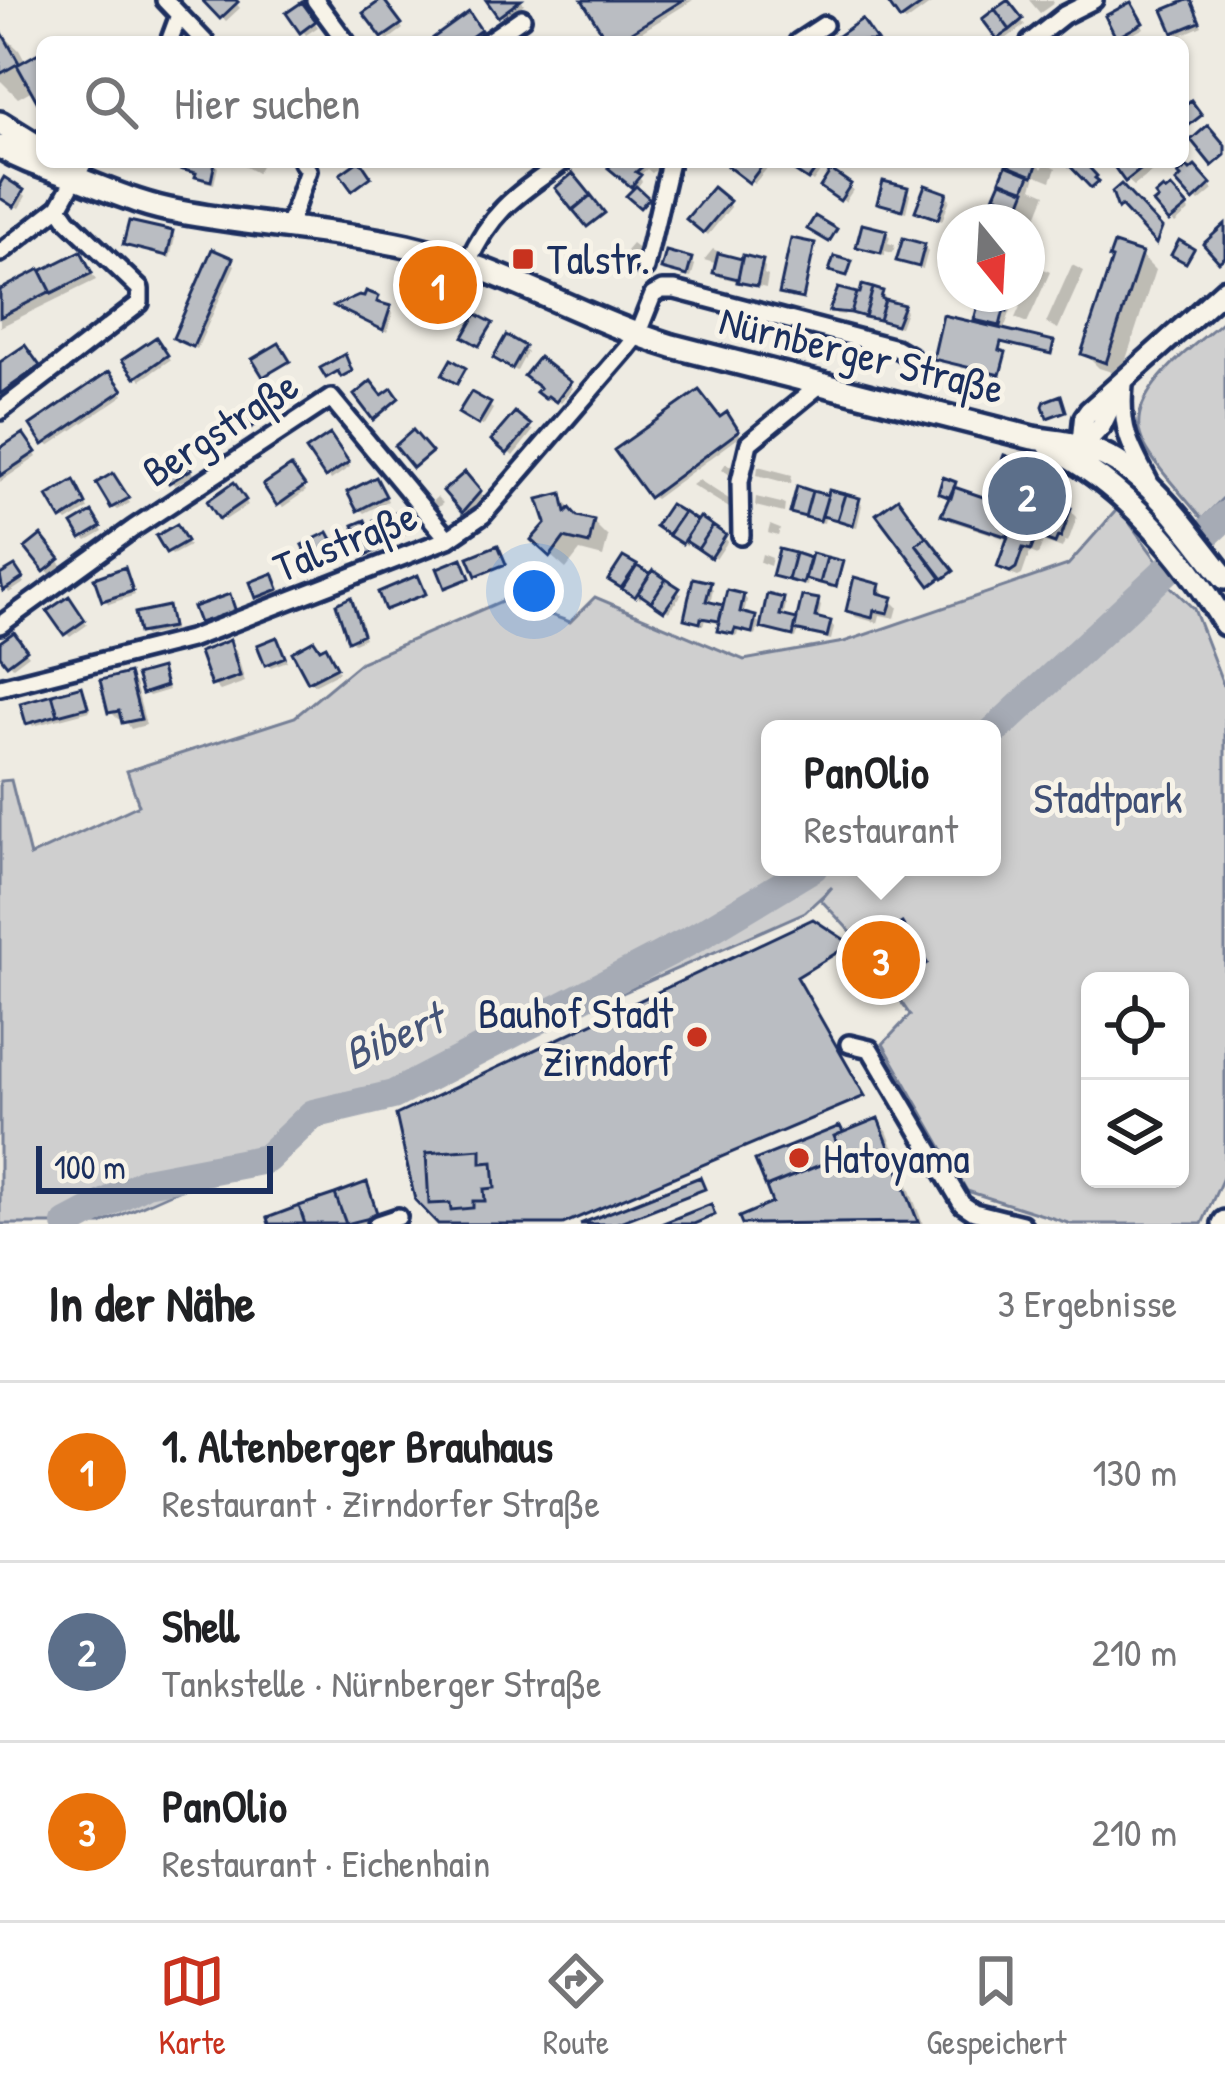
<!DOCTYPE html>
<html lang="de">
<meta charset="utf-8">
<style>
body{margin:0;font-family:"Patrick Hand",sans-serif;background:#f6f6f6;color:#202124}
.controls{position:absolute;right:36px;bottom:36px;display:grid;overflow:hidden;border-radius:18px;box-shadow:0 3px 9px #0004}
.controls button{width:108px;height:108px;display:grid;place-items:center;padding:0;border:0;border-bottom:3px solid #e0e0e0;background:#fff;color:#202124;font:60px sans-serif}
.compass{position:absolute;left:937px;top:204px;width:108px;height:108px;border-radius:50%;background:#fff;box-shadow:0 3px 9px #0004;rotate:162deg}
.scale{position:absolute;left:36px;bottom:30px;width:237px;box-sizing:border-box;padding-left:12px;border:6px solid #1b2f5e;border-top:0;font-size:33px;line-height:42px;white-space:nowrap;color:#1b2f5e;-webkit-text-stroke:9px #f7f3e8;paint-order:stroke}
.you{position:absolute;left:534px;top:591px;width:42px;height:42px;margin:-30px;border:9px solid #fff;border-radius:50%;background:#1a73e8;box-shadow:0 0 0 18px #1a73e833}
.badge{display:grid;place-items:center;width:78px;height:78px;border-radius:50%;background:#c8321e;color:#fff;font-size:39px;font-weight:700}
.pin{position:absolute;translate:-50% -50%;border:6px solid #fff;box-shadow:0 3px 12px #0006}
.popup{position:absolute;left:761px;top:720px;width:240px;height:156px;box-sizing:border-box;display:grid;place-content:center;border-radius:18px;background:#fff;filter:drop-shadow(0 3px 9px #0005);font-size:39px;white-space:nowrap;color:#757577}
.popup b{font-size:45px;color:#202124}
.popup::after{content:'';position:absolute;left:50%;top:100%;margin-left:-24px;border:24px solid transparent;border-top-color:#fff}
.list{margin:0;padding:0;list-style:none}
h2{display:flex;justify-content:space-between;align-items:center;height:156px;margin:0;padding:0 48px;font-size:51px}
h2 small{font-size:39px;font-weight:400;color:#757577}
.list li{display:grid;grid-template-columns:78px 1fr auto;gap:36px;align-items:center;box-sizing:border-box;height:180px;padding:0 48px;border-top:3px solid #e0e0e0}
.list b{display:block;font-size:45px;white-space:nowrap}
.list p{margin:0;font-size:39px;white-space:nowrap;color:#757577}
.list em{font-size:39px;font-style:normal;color:#757577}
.icon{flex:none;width:66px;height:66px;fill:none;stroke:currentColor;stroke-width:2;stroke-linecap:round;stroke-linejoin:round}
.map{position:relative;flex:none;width:1225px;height:1224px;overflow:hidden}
.search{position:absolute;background:#fff;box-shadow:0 3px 9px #0004;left:36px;right:36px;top:36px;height:132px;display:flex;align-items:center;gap:30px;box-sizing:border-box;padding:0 42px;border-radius:18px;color:#757577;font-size:45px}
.sheet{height:696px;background:#fff}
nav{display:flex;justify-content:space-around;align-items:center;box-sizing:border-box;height:168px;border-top:3px solid #e0e0e0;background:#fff;font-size:33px;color:#757577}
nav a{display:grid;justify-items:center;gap:6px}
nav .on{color:#c8321e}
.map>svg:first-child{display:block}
.green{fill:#cfcfcf;stroke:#757f96;stroke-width:3;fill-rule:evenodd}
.shadow{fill:#0003;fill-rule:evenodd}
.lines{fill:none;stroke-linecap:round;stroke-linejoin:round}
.river{stroke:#a6abb5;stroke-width:30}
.building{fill:#babdc2;stroke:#1b2f5e;stroke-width:3}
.minor-casing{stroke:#1b2f5e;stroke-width:24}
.tertiary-casing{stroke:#1b2f5e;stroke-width:27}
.secondary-casing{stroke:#1b2f5e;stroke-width:30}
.minor{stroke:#f7f3e8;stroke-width:15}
.tertiary{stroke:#f7f3e8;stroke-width:18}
.secondary{stroke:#f7f3e8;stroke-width:21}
.poi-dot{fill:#c8321e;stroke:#f7f3e8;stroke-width:4.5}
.labels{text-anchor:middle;stroke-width:10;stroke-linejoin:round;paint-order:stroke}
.poi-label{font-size:42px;fill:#1b2f5e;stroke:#f7f3e8;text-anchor:start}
.street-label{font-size:42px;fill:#1b2f5e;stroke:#f7f3e8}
.park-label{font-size:42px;fill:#3f4f75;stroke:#f7f3e8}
.water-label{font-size:45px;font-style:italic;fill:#455478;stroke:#f7f3e8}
</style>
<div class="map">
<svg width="1225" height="1224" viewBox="0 0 1225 1224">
<rect width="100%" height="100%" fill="#eeebe2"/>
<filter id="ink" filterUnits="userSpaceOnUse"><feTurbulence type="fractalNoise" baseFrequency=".00833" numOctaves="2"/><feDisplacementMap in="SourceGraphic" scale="24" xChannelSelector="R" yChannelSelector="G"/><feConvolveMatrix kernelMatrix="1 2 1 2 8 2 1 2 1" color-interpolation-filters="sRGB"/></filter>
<g filter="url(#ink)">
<path class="green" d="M1225 319V496L1202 519C1184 496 1157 469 1144 444 1118 396 1194 347 1225 319Z
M1121 505 1131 525 1170 578 1167 583 1194 609 1225 689V1173L1202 1224H1071L967 1191 883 1044 910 1015 860 942 821 900 832 887 805 912 101 1224H0V781L11 780 30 856 139 805 127 771 295 717 361 662 506 599 570 622 595 597 744 660 844 642 1068 565ZM770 729H992V867H770ZM1090 981H1180V1179H1090Z"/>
<path class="shadow" d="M206 0H233L240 8 226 21Z
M489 0H521L524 4 504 19Z
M586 0H693L625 42H612Z
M890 0H928L931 4 906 22Z
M1029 0H1052L1054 3 1040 13Z
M1190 2 1202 26 1179 36 1175 32Z
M1007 3 1025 25 1003 41 986 20Z
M387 6 403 29 388 40 384 36Z
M306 10 318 27 306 35 303 31Z
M1135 10 1144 28 1122 40 1118 36Z
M472 20 483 35 473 42H439Z
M0 32 19 50 26 63 42 56V103L34 89 18 98 0 80Z
M175 162 214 163 218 167 214 184 202 181 199 175 178 170 174 166Z
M237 162H263L257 173Z
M618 162H657L660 166 652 173 647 169 638 177 642 181 636 189 612 168Z
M734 162H765L769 166 754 184 731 166Z
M795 162H816L823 168 813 182 796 170Z
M1013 162H1038L1042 169 1045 163 1056 168 1051 181 1036 175 1032 188 1046 194 1030 234 1027 233V222H1018L991 209Z
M1127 162H1165L1134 186 1127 180Z
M1195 170 1213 190 1199 202 1180 182Z
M849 186 853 190 845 202 828 190Z
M0 189 22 192 26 196 19 208 1 198Z
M906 190 910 194 906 212 885 206 881 202Z
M713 191 731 207 708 235 690 219Z
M1171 191 1189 211 1175 224 1157 203Z
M946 195 950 199 942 221 919 210Z
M886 233 890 237 888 243 895 245 893 253 885 251V255L864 250 860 246Z
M171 234 175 238 170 258 131 248 127 244Z
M632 244 641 251 635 258 626 251Z
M924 247 928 251 923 269 901 262Z
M713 249 719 252 718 256 745 263H761L765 267 764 274 768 276 766 288 720 277 716 272 718 264 704 260Z
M80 255 96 280 0 327V293Z
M1140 255 1155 270 1121 375 1099 368 1084 353Z
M231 261 235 265 197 349 180 341Z
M691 261 695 265 691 278 668 272 664 268Z
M1072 265 1084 271 1058 329 1046 323Z
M1038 266 1050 272 1027 323 1015 318Z
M470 289 474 293 465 314 423 293Z
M881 293 885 297 884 302 902 307 906 311 900 327 845 313 844 315 836 314 832 310 862 297Z
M987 294H1017L1003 332 1053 344 1052 353 1001 342 999 353 1005 356 1001 374 937 359 987 329 978 319Z
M377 298 381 302 380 306 393 313 387 332 341 309Z
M160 344 170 360 141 380 137 376Z
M523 348 527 352 517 371 501 362Z
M32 355 45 374 6 400 0 394V366Z
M539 361 573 388 561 403 553 397 550 401 544 396Z
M113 379 124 395 49 446 46 443Z
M489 406 493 409 483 426 466 417Z
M515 416 533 431 513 456 495 440Z
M730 420 741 436 655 499 651 496 720 421Z
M26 440 37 457 0 482V452Z
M333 442 350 467 331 480 310 451Z
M184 456 194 474 175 485 171 481Z
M726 463 735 469 731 476 722 469Z
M758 466 792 475 791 484 757 475Z
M1025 466 1019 487 1038 499 1070 510 1077 517 1068 542 1065 541 1062 548 1043 541 1038 555 1030 552 1022 575 1018 577 1007 573 1000 566 1010 540 951 521 945 514 950 501 941 492 955 484 961 491 1001 506 991 496ZM1014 499 1024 501 1020 512 1011 509Z
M294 474 306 491 283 507 279 504Z
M465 476 483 497 467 514 455 501Z
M117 480 130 503 117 510 113 507Z
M699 480 735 503 734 511 692 485Z
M380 485 388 501 364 513 360 509Z
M77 488 88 509 67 522 63 518Z
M238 490 248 505 225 520 221 517Z
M799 490 858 501 862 505 857 527 825 518 824 523 797 516 793 512Z
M437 497 443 503 435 510 429 504Z
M561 497 575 512 577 519 593 522 608 537 603 557 580 551 566 569 550 555 549 524Z
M756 497 785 504 784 513 755 506Z
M671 508 728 541 716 559 689 541 686 546 662 530Z
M400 513 410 533 388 541 384 537Z
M96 520 103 532 87 541 83 537Z
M770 525 780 529 778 536 768 533Z
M180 532 189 546 172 555 169 551Z
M40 539 62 565 50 574 29 548Z
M781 553 813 561 839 563 832 588 808 581 807 586 780 579 776 575Z
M762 554 772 558 770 566 760 562Z
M624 561 651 579 682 594 669 612 643 595 640 599 616 583Z
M15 570 24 583 9 593 0 579Z
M124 571 135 595 109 604 105 600Z
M273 577 281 593 262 600 259 596Z
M709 585 713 589 710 605 725 608 743 596 747 600 743 616 755 619 759 623 756 635 738 631 737 636 725 634 721 630 722 624 705 620 703 625 691 622 687 618Z
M879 587 885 593 884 598 891 600 898 607 895 618 880 615 878 623 856 617 849 610Z
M782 600 786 604 783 619 799 622 817 602 821 606 818 621 830 623 834 627 831 640 798 632 796 638 767 631 763 627Z
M351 601 363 625 360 626 365 638 354 643 350 639Z
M72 604 87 625 70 637 66 633Z
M167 610 171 614 174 630 145 636 141 632Z
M13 636 29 655 13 667 0 651V646Z
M276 640 287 661 271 667 267 663Z
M230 643 236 650 245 682 220 691 213 684Z
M320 652 329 654 339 672 314 685 310 681Z
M160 671 169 690 149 696 145 692Z
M128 676 135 683 146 725 131 729 124 718 118 719 111 712Z
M81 689 85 693 90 711 33 726 29 722Z
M813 922 850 946 796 979 863 1098 564 1224H443Z
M877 1122 887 1131 923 1224H745L743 1219 776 1205 840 1129 845 1135Z
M367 1186 371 1190 380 1220 368 1224H272Z"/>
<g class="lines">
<path class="river" d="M992 733 1225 516
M67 1224 146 1182 266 1159 313 1114 393 1095 695 938 813 867"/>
</g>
<path class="building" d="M202 0H236L238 2 220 19Z
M381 0H384L402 24 382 38 363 13Z
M486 0H521L498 17Z
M582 0H683L615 42H608Z
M886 0H928L900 20Z
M1008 0 1023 19 1010 30 995 9Z
M1187 0H1191L1200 22 1173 33 1163 10Z
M302 2 316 21 300 33 286 13Z
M1131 2 1143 23 1116 38 1105 16Z
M995 9 1010 30 997 39 982 19Z
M469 12 481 30 464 42H436L433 38Z
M862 19 877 41 838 42 835 38Z
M0 29 19 63 0 74Z
M42 51V100L38 103 17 65Z
M1191 100 1202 115 1188 126 1183 119V107Z
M1208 125 1225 145V155L1212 166 1191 140Z
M172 162H215L211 181 195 177 196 173 171 167Z
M357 162H361L371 177 352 191 340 174Z
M614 162H638L642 167 636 172 641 175 631 187 608 168Z
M730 162H765L749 183 727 166Z
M791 162H821L808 180 788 167Z
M1010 162H1038L1033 176 1008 166Z
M1066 162H1084L1097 176 1095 178 1099 181 1091 188Z
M1122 162H1150L1125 182 1115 168Z
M1006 165 1030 175 1024 190 1000 180Z
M1195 166 1211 184 1193 201 1176 182 1181 177 1178 174 1187 167 1190 170Z
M831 170 851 184 840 201 820 187Z
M573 173 591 195 572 210 555 188Z
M4 177 24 190 14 207 0 198V184Z
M883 181 908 187 902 210 877 203Z
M1001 181 1026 190 1020 205 995 195Z
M1121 184 1162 228 1156 244 1121 206 1118 209 1112 192Z
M925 185 947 193 938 219 915 211Z
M636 186 649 198 640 208 626 196Z
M713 187 730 201 703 233 686 219Z
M1171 187 1188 206 1169 222 1153 203 1158 199 1155 195 1163 188 1166 191Z
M591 195 605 213 587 227 573 210Z
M994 195 1018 205 1012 220 988 210Z
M815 216 837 229 829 242 807 229Z
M129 221 173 231 167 256 123 245Z
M862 224 887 230 881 253 856 247Z
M1225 224V257L1219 262 1203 244Z
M791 238 815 243 803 299 779 294Z
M903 238 925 244 919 267 896 261Z
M1179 240 1194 249 1186 263 1171 255Z
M1114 244 1142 253 1106 363 1081 354 1112 259 1109 258Z
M212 249 233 258 193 347 173 338Z
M81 251 92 273 52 293 41 271Z
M666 251 692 258 687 276 661 269Z
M718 253 742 259 738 279 713 273Z
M743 255 763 260 757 286 737 282Z
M834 256 852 261 847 276 829 271Z
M40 269 51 291 0 317V290Z
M431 269 472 287 461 312 420 294Z
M862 285 873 288 865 317 851 313 857 293H860Z
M838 288 857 293 851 313 829 311Z
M873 288 883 291 881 298 885 300 879 320 865 317Z
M366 291 379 296 377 302 391 306 383 330 334 306 359 295 364 296Z
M984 294 1010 295 1007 311 981 305Z
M885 300 904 305 896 325 879 320Z
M978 305 1004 310 1000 326 974 320Z
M476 314 493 323 479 346 463 337Z
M943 315 1054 341 1051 354 1001 342 999 350 1006 352 1000 375 933 359Z
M506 335 525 346 512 369 493 358Z
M156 337 168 355 135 378 122 360Z
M279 343 290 361 263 377 252 359Z
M25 345 40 366 0 394V362Z
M345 354 352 371 341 377 338 371 326 378 320 368Z
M539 357 571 382 556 402 548 396 545 399 536 392 540 388 524 376Z
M451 359 466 368 457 384 442 375Z
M109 371 123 390 43 445 30 425Z
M292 381 301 396 284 406 275 391Z
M371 381 382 395 392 388 399 398 373 420 354 395Z
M699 390 720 417 727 412 739 431 649 498 614 450Z
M471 392 491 403 478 425 458 413Z
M1061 395 1066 411 1047 418 1043 406 1045 401Z
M264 401 273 415 245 431 236 417Z
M515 412 531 425 507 454 491 440Z
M413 430 432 452 413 468 395 446Z
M23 433 36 452 0 476V448Z
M330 434 349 462 325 478 306 450Z
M180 449 192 469 169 483 157 463Z
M1004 455 1027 463 1020 483 1043 492 1038 509 1013 499 1011 505 988 497Z
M291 466 305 486 277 506 263 485Z
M465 472 481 491 462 513 443 491Z
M113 473 129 498 111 508 96 483Z
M376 477 386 496 357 511 347 492Z
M943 477 956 482 951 498 938 493Z
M74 480 86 504 61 520 47 496Z
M234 482 246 500 219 519 207 501Z
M797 486 812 491 805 517 790 513Z
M954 487 1018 509 1008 537 941 515Z
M829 490 845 494 837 520 822 516Z
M812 491 828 495 820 521 805 517Z
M562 493 566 512 570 508 577 516 594 520 589 544 564 538 550 557 531 540 546 523 538 499Z
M845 494 860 498 853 525 837 520Z
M1038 496 1071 508 1061 537 1058 536 1055 543 1036 536 1031 550 1023 548 1016 568 1010 572 997 567 1021 500 1035 505Z
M898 498 926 537 916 544 941 578 930 586 876 514Z
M670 504 683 512 668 535 655 526Z
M401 510 408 529 381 539 374 520Z
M92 512 101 527 81 539 72 524Z
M684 512 697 521 682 544 668 535Z
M700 517 713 526 698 549 684 540Z
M365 520 378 550 366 555 353 525Z
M177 524 187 541 166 553 156 536Z
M713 526 726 535 711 558 698 549Z
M328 532 340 554 314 568 302 545Z
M41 535 60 559 44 572 25 548Z
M927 536 954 571 943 579 916 544Z
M498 545 506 564 476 576 468 557Z
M779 549 795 553 788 580 772 576Z
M795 553 810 558 803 584 788 580Z
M812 553 827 557 820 583 805 579Z
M623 557 637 565 621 588 608 580Z
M827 557 843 561 836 587 820 583Z
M462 558 470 578 445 588 437 568Z
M15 566 23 578 3 591 0 575Z
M637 566 650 574 635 597 622 589Z
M125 567 133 591 102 601 94 578Z
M653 570 666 579 651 602 638 593Z
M273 573 279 589 256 598 250 582Z
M418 575 426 594 385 610 378 592Z
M854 577 880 584 878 593 893 597 888 613 874 610 872 618 846 611Z
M693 578 711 582 706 601 723 605 719 621 701 618 700 623 684 619Z
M666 579 680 588 664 611 651 602Z
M727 590 744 594 740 612 756 616 752 633 735 629 733 634 717 631Z
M230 594 237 615 222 620 221 616 199 623 193 607Z
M767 594 784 598 780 615 797 619 793 636 760 628Z
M69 596 85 620 64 635 47 611Z
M802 596 819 599 815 617 831 621 827 637 794 630Z
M351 597 363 634 348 641 336 604Z
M168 606 172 627 139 633 135 613Z
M14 632 27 650 7 665 0 656V642Z
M277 637 285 657 265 665 257 645Z
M230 640 240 676 211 686 199 652Z
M314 640 320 649 326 646 337 667 308 682 292 652Z
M161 668 166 686 142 694 136 675Z
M129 673 141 719 122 723 119 711 108 713 100 680Z
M82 686 88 707 58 715 52 694Z
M52 694 58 715 26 724 20 703Z
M813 919 851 944 797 977 865 1096 563 1224H438L415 1200 396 1115Z
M902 923 927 963 890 986 865 946Z
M878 1118 918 1222 742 1224 739 1217 772 1203 766 1187 842 1156 834 1136Z
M840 1126 843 1132 834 1136 842 1156 766 1187 755 1160Z
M481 1149V1163L493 1162 495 1188 484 1189 485 1201H473V1208L451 1210 450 1203 429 1204 426 1153Z
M700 1177 705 1189 615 1224H580Z
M367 1182 378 1216 346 1224 335 1194Z
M335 1194 346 1224H305L299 1206Z
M711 1204 715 1215 694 1224H661Z
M299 1206 305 1224H269L267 1218Z"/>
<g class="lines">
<g class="minor-casing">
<path id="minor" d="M165 0 205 42
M315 0 346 42
M169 42 179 15
M487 42 522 18
M798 42 824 25
M1030 42 1064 15 1094 0
M288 228 308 170 302 162
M0 253 59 207 84 162
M468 263C491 210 518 194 563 162
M645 268 670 162
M1124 385C1120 427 1129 445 1149 481
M0 411 140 303V289L68 220 59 207
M741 536 740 481 749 443 821 384
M0 625 134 528 331 398 448 539
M0 687 190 639 448 539 483 515 626 349 637 335 653 295 662 290H675L896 348 910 356
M849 1044 870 1049 962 1204 974 1212 1022 1224
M377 1224 398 1217"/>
</g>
<g class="tertiary-casing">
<path id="tertiary" d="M1081 446 1084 418 1089 411 1225 289
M1078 450 1101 426 1119 389"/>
</g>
<g class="secondary-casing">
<path id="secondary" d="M0 123 42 149
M0 147C26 163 48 168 76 178 110 191 143 206 180 212 255 226 332 230 407 246 500 267 581 318 672 346L1033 438C1048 441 1065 441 1080 446 1146 464 1184 528 1225 578
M1050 447C1123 484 1184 554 1225 624
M1224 1224 1225 1222"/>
</g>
<use href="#minor" class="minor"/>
<use href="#tertiary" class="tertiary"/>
<use href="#secondary" class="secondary"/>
</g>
</g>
<g class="poi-dot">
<rect x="511" y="247" width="24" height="24" rx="6"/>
<circle cx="697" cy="1037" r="12"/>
<circle cx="799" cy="1158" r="12"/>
</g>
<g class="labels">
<g class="poi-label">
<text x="547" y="274">Talstr.</text>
<text x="673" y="1028" text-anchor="end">Bauhof Stadt<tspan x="673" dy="48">Zirndorf</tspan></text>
<text x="823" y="1173">Hatoyama</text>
</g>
<g class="street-label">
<text transform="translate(862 354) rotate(14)" y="15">Nürnberger Straße</text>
<text transform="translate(220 428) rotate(-33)" y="15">Bergstraße</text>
<text transform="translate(345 541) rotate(-22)" y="15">Talstraße</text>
</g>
<g class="park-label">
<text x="1108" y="813">Stadtpark</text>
</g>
<g class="water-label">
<text transform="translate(393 1036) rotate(-23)" y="16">Bibert</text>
</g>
</g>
</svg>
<div class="controls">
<button><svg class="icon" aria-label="locate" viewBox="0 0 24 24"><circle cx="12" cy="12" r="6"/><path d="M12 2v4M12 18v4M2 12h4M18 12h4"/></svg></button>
<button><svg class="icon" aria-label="layers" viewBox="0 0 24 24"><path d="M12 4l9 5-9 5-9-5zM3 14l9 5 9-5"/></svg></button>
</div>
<svg class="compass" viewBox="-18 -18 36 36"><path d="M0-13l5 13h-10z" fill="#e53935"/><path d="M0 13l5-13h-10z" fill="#757577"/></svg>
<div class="scale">100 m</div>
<div class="you"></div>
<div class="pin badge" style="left:438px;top:285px;background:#e8710a">1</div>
<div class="pin badge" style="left:1027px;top:496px;background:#5c6f8a">2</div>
<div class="pin badge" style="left:881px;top:960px;background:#e8710a">3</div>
<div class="popup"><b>PanOlio</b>Restaurant</div>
<div class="search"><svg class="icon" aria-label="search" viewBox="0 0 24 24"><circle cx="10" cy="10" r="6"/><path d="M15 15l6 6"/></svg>Hier suchen</div>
</div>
<section class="sheet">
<h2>In der Nähe<small>3 Ergebnisse</small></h2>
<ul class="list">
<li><span class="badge" style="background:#e8710a">1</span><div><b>1. Altenberger Brauhaus</b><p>Restaurant · Zirndorfer Straße</p></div><em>130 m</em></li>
<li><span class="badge" style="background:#5c6f8a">2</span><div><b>Shell</b><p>Tankstelle · Nürnberger Straße</p></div><em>210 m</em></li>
<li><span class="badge" style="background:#e8710a">3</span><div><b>PanOlio</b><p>Restaurant · Eichenhain</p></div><em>210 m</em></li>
</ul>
</section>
<nav>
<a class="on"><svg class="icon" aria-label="map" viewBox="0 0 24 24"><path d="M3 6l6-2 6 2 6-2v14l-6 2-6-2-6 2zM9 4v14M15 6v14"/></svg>Karte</a>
<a><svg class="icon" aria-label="directions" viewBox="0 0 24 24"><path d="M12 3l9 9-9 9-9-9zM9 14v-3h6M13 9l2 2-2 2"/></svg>Route</a>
<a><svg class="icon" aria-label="saved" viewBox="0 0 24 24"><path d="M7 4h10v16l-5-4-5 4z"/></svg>Gespeichert</a>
</nav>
